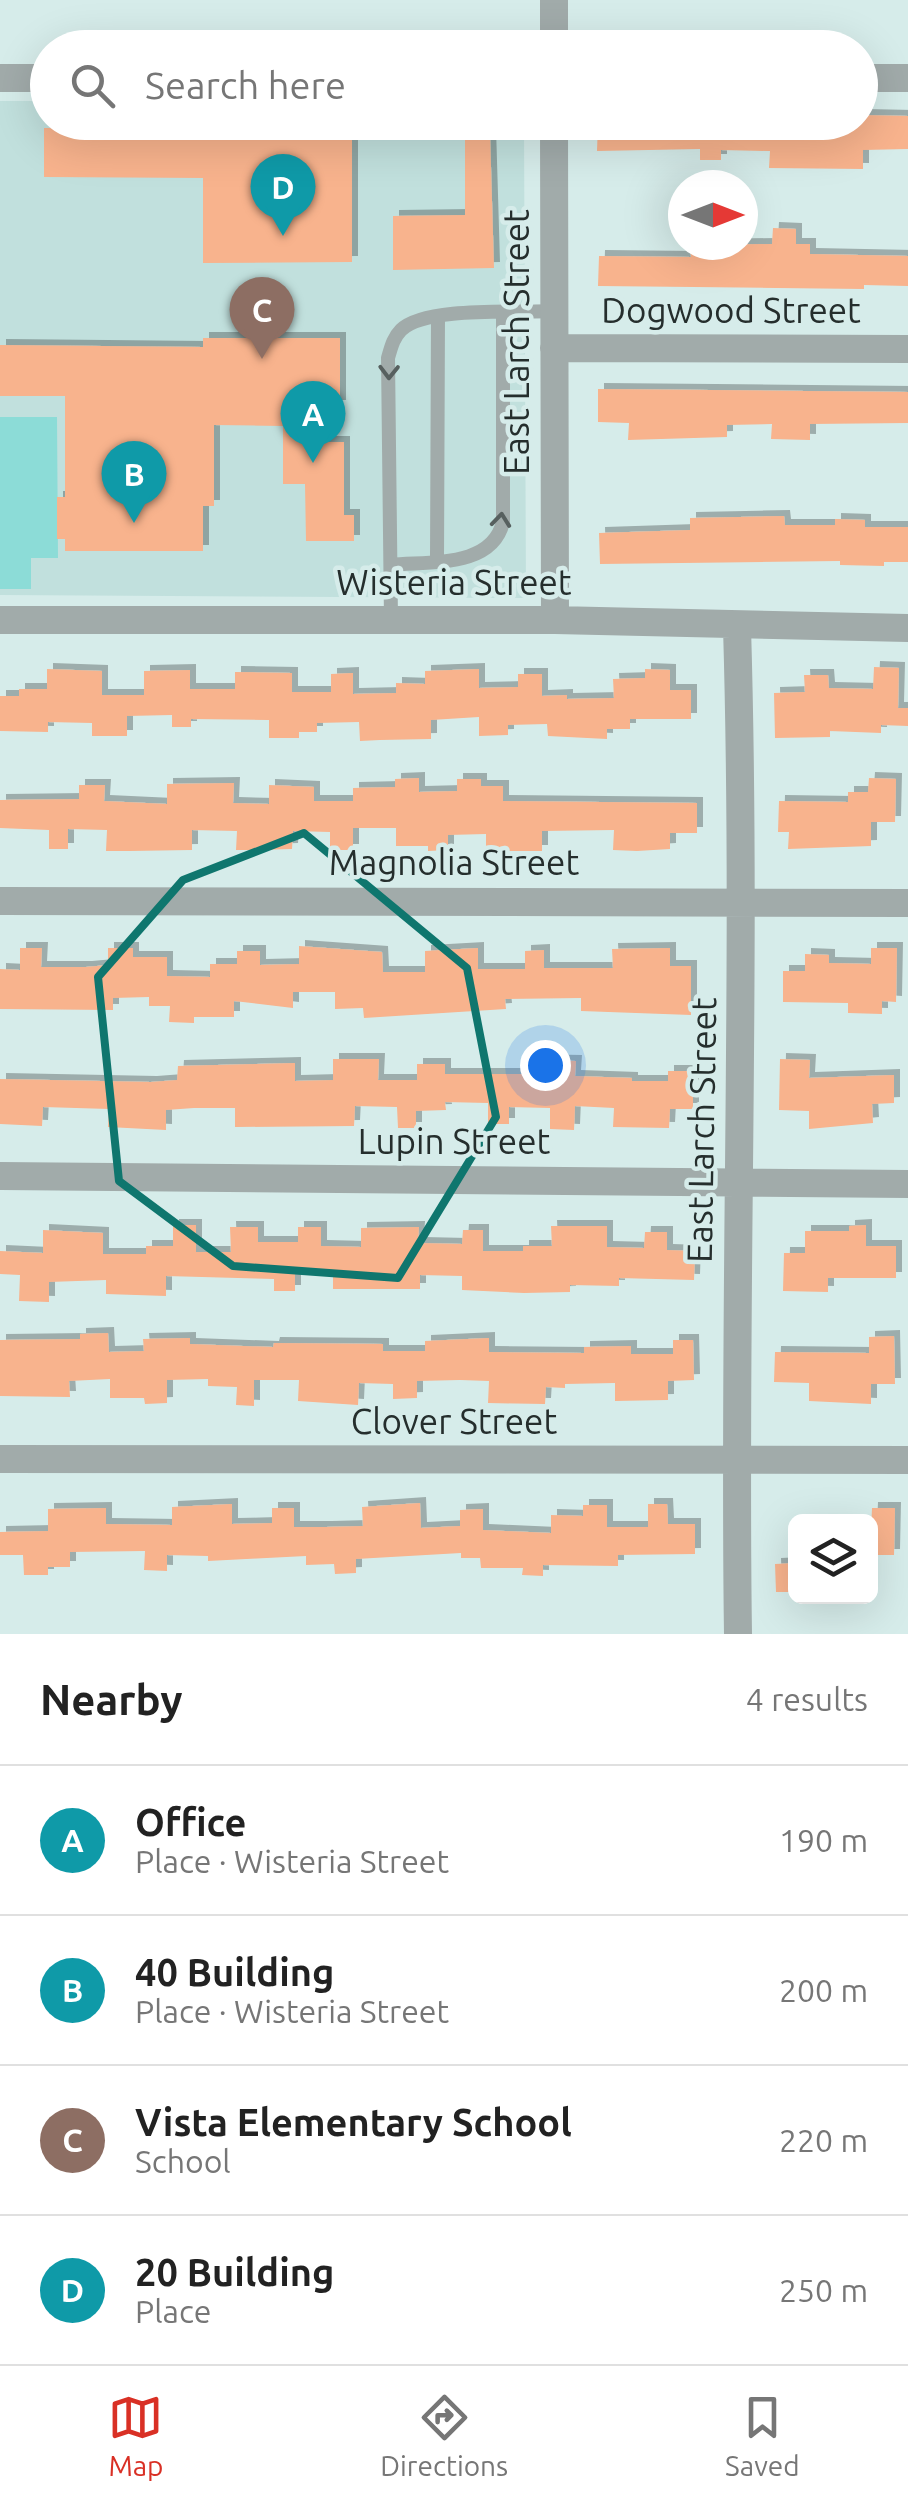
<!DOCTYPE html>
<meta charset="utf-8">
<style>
body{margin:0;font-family:Ubuntu,sans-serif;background:#f6f6f6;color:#222}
.controls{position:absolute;right:30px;bottom:30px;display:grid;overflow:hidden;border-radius:15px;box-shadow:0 10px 40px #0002}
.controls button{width:90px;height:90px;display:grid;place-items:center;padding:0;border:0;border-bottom:2px solid #e0e0e0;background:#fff;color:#222;font:50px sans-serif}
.compass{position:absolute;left:668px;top:170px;width:90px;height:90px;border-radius:50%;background:#fff;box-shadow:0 10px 40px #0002;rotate:90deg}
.you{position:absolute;left:545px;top:1065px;width:35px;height:35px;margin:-25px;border:8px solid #fff;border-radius:50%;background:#1a73e8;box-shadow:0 0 0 15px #1a73e833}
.badge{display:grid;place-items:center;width:65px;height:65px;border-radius:50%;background:#d93025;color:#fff;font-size:32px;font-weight:700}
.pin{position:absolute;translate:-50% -82px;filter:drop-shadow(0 2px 5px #0008)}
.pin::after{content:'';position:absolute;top:52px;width:35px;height:30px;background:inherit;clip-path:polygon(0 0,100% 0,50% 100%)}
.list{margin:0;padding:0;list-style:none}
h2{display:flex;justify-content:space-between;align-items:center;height:130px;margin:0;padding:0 40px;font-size:42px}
h2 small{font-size:32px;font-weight:400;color:#767676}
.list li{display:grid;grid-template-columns:65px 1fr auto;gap:30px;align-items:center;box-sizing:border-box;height:150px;padding:0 40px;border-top:2px solid #e0e0e0}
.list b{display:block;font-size:38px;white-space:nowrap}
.list p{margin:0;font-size:32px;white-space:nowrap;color:#767676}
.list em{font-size:32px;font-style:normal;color:#767676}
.icon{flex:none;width:55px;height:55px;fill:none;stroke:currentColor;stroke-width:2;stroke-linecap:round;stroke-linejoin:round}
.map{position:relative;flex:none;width:908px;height:1634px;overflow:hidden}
.search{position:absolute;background:#fff;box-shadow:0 10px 40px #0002;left:30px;right:30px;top:30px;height:110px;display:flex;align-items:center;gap:25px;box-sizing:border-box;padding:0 35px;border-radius:55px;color:#767676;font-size:38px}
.sheet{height:730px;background:#fff}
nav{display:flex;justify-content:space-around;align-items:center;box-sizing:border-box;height:140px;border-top:2px solid #e0e0e0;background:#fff;font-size:28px;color:#767676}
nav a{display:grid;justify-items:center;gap:5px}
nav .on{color:#d93025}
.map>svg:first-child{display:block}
.built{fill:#c1e0dd}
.green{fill:#8cdcd7}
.building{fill:#f8b38d;filter:url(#shadow)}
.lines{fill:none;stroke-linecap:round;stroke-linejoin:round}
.lane{stroke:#a1abaa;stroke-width:14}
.street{stroke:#a1abaa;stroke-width:28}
.oneway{stroke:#57605f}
.marked{fill:none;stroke:#0f766e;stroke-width:8;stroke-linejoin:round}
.labels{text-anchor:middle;stroke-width:9;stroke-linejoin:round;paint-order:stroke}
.street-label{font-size:35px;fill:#252e2d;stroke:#d6ecea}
</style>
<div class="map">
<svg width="908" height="1634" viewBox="0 0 908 1634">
<defs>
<filter id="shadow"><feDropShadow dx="6" dy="-6" stdDeviation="0" flood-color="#0004"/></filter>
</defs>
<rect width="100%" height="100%" fill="#d6ecea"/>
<path class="built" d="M0 101H47L48 122 524 123 526 598 0 595Z"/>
<path class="green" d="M0 417H57L58 558H31V589H0Z"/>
<path class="building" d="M860 115 908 116V149L863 150V169L769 168 770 151 721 150V160H700V149L597 151 598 122 837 125 860 122Z
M44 128 352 129V262L203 263V178L44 177Z
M465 133H490L494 268 393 270V216L465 215Z
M773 228 796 229V244H810V254L908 256V286L864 285V289L598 286 599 256 691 257 690 245 772 244Z
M203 338H340V406H304V442H344V515H354V541H306L305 484H283V426L214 425V506H203V551H65V539H57V497H65V396H0V345L203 347Z
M598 389 908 392V423L810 424V440L771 439 772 424 727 425V437L628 440 629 423 598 422Z
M784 516 785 525H835V519L865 520V527H908V562H884V566L840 565V561L600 564 599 533 690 530V518Z
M874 667 899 668 898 708H908V726L881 725V733L830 731V737L775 738 774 693 805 692 804 675H828L829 688 873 689Z
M47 669 102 671V695H144V671L190 670V689H235V672L292 673V692H331V674L353 673V694L396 693V683L425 684V671L479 669V688L518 687V674H542V696L567 695V699L614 698 613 679 645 678V669L670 670V690H691V719H630V729H607V739L548 736 547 724 508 725V735L479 736V717L431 720V739L380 740 360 741 359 722 317 723V732H299V738H269V720L191 719V727H172V715L127 716V736H92V723L48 722V732L0 731V696H19V689H47Z
M419 778V792L457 791V779H481V786H503V801L697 803V833H670V849L637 851 613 850 614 830 542 831V851H486V834L448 835V850L428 851V846H396V828H353V850H330V832L293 831 292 849 257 850H236L237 831 192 830V850L129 851H106L107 830 68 829V849H49V830L0 828V800L79 799V785H105L104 801 167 804V784L234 783 233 803 269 804V785L314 787V801H353V788L395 787V779Z
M869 778 896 779 895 822H871V846L788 849 789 832H778L779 801 848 802V792H868Z
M299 946 382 952 383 972H425V951L478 948V969H525V951L544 950V968H613L612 949 670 948V966H691V1015L581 1011V998L505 999 506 1009 364 1018 363 1008 335 1009V992H293V1008L234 1001V1017H194V1023L169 1022 170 1006H149V997L113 998V1010L0 1009V969L20 970V948H42L41 967H86L108 965V948H133V957H167V976L210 977V964H237V951H260V965L299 964Z
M871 948H897L896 1002 882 1001V1014L848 1013V1003L783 1002V971H805V954L829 955V963L871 964Z
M333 1059H379L378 1080H417V1064H445V1074H523L524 1060 576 1061 575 1076 632 1078V1081H668V1071H693V1109H670L669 1128 613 1127 614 1108 575 1106 574 1130 550 1129V1108L509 1107V1124H488V1103L445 1102 446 1110 416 1111V1128H398L397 1107 355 1106 354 1126 235 1127V1108H194L166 1110V1130L108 1127 109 1109 43 1107 42 1126 0 1124V1079L151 1082 177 1080 178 1066 295 1063V1081L333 1080Z
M780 1059 810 1060 809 1078 894 1075V1103L872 1104 873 1123 809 1129V1111L779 1110Z
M173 1225H196V1252H231L230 1227H258V1242H298V1227H321V1246L361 1247V1228L419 1227 418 1243 462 1244 463 1230H483V1251H523V1246H552L551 1226H607V1247L644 1248 645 1232H667V1250L695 1251 694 1280 619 1278V1286L570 1285V1292L524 1293 462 1290V1276L420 1275V1289H333V1272L295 1273V1291H274V1279L166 1276V1296L106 1294V1280L49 1282V1302L19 1301 20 1275 0 1274V1251L43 1253V1230L103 1233V1254H146V1246H173Z
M866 1225V1246H896V1278H828V1292L783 1291 784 1253H805V1231H849V1226Z
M108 1333 109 1352 144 1351 143 1339 190 1338V1344L273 1347 274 1343 383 1344V1351H425V1341L489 1338V1352L584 1353V1347L631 1346V1354H673V1340H693L694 1380 668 1381V1400L615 1401V1383L565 1384V1388L546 1387 545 1404 488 1403 489 1381 460 1380 417 1381V1398L393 1399V1384L359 1383 358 1405 298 1401 299 1380H254V1406L236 1405 237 1387 208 1386V1379L167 1380V1403L145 1404 144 1398H110V1379L69 1381 70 1397 0 1396V1340L80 1339V1334Z
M894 1336 895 1384H871V1404L809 1401V1383L774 1382 775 1352 869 1353V1337Z
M420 1503 421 1528 460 1526V1510L483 1509V1530L551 1533V1515L583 1516V1505H607V1527H648V1504H667L668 1524H695V1554L618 1555V1566L543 1565V1576L522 1575 523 1568H481L480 1558H461V1553L356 1559V1573L335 1574 334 1564 306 1565V1556L208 1561V1556L167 1555V1571L144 1570 145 1551 70 1552V1567H48V1575H24L23 1555H0V1532L48 1531V1509L106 1508V1524L172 1525V1507L232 1504V1524L272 1523V1508H294V1527H326L363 1526 362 1507Z
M872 1508H895L894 1555H870Z
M796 1563V1592H776L775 1564Z"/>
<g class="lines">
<path class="lane" d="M437 560 438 316
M391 565C430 561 492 568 503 522V313
M391 620 388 358C391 348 393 338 401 330 425 306 519 313 554 311"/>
<path class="street" d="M554 0V48
M0 78H48
M860 78H908
M554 122 555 620
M554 348 908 349
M0 620H555L908 628
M737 627C747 963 733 1298 738 1634
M0 901 908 903
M0 1176 908 1184
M0 1459 908 1460"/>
</g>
<defs><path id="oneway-chevron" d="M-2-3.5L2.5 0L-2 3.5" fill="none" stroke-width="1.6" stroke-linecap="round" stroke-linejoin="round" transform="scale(2.5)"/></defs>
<g class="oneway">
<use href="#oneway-chevron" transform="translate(389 372) rotate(91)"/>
<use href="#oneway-chevron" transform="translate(501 520) rotate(-84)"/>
</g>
<path class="marked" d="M304 833 467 968 496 1117 398 1278 233 1266 119 1181 98 977 183 880Z"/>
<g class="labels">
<g class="street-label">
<text x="731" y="323">Dogwood Street</text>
<text transform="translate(517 342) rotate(-90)" y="12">East Larch Street</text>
<text x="454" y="595">Wisteria Street</text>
<text x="454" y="875">Magnolia Street</text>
<text transform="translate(702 1130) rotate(-89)" y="12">East Larch Street</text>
<text x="454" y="1154">Lupin Street</text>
<text x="454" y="1434">Clover Street</text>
</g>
</g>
</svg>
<div class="controls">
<button><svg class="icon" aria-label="layers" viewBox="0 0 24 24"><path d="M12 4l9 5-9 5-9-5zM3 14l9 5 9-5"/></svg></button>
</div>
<svg class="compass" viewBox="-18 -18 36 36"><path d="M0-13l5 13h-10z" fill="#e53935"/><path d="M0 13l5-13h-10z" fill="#767676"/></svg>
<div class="you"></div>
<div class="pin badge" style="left:313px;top:463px;background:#0f9aa8">A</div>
<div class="pin badge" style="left:134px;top:523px;background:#0f9aa8">B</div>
<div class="pin badge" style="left:262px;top:359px;background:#8d6e63">C</div>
<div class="pin badge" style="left:283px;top:236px;background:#0f9aa8">D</div>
<div class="search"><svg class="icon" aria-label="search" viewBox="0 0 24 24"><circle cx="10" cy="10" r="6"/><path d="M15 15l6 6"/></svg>Search here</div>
</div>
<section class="sheet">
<h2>Nearby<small>4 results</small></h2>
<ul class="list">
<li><span class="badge" style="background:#0f9aa8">A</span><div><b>Office</b><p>Place · Wisteria Street</p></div><em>190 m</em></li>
<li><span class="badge" style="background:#0f9aa8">B</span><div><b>40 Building</b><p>Place · Wisteria Street</p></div><em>200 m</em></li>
<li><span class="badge" style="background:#8d6e63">C</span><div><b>Vista Elementary School</b><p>School</p></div><em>220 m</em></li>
<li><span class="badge" style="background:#0f9aa8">D</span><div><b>20 Building</b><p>Place</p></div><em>250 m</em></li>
</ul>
</section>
<nav>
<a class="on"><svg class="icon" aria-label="map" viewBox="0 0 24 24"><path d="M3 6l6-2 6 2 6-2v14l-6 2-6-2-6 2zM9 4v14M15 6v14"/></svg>Map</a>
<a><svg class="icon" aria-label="directions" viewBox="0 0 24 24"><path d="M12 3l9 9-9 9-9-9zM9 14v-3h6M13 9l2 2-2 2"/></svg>Directions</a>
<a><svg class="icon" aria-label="saved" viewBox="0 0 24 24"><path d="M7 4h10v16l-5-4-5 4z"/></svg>Saved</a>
</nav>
